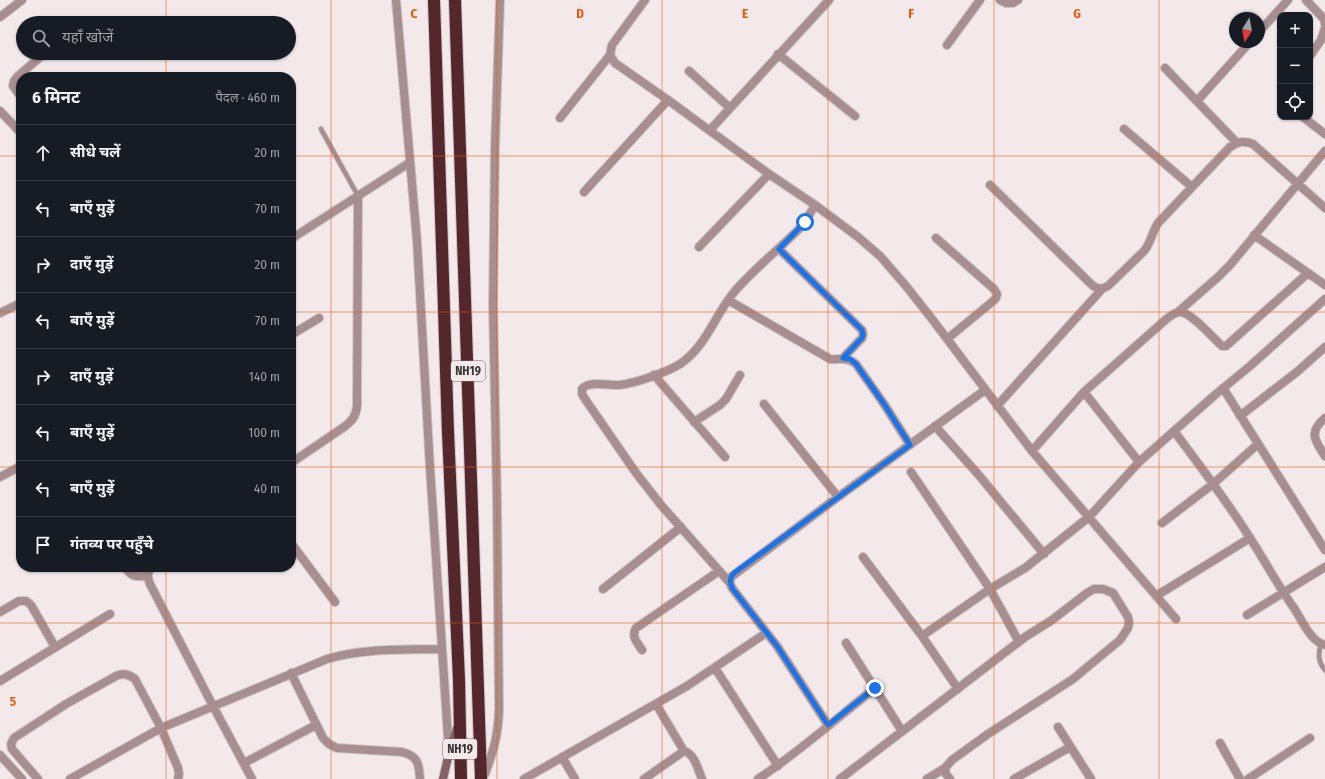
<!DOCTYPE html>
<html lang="hi">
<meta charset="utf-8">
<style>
body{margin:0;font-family:"Fira Sans Condensed","Noto Sans Devanagari",sans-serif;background:#20242c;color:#f1f3f6}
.controls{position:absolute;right:12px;top:12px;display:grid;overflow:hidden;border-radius:8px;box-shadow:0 1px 3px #0004}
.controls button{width:36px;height:36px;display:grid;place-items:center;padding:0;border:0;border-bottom:1px solid #363941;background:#171b24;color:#f1f3f6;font:20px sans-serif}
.compass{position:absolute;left:1229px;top:12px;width:36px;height:36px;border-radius:50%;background:#171b24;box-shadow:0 1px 3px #0004;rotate:191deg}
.stop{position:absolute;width:12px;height:12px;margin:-9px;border:3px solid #1a73e8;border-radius:50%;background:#fff}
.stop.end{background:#1a73e8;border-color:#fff;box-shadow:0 1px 4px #0008}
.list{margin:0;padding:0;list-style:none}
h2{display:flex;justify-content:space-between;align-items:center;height:52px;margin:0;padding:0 16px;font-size:17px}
h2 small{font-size:13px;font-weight:400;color:#9ea1a6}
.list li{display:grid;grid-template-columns:26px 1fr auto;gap:12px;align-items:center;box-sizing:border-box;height:56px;padding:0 16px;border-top:1px solid #363941}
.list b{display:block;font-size:15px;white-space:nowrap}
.list em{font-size:13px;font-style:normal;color:#9ea1a6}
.icon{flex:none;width:22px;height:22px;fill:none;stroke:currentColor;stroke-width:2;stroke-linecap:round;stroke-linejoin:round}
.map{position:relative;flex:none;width:1325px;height:779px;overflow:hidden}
.search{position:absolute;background:#171b24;box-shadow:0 1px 3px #0004;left:16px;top:16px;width:280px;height:44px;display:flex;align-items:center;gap:10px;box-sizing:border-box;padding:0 14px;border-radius:22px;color:#9ea1a6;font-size:15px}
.panel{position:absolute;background:#171b24;box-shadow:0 1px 3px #0004;left:16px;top:72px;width:280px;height:500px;border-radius:16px}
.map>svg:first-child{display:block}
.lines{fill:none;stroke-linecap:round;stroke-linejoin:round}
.lane-casing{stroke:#cec5c6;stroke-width:6}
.street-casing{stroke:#cec5c6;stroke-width:10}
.secondary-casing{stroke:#cec5c6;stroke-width:10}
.highway-casing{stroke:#cec5c6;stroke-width:14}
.lane{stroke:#a78e90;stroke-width:4.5}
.street{stroke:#a78e90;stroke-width:8}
.secondary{stroke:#846164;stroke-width:8}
.highway{stroke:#54272d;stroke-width:12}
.route{stroke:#1a73e8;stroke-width:5}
.grid{fill:none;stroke:#e8590c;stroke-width:1;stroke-opacity:0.55}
.labels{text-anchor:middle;stroke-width:4;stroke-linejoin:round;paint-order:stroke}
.shield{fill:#f3e9ea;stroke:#716b6b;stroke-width:1}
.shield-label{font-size:12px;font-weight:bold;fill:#393535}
.grid-label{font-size:13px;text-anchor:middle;font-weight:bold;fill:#e8590c;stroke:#f3e9ea;stroke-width:4;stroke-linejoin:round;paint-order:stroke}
</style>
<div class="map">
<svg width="1325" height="779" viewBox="0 0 1325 779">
<rect width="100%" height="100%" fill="#f3e9ea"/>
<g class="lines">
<g class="lane-casing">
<path id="lane" d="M321 129 358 196
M1321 644C1318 654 1318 662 1325 670"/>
</g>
<g class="street-casing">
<path id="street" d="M396 0 417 241 430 468 449 753
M645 0 612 45 610 55 615 63 668 100 769 174 815 205 858 237 880 256 906 286 932 319 1032 451 1176 619
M1000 0 1006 3H1013L1018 0
M1306 0 1324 19 1325 24
M0 17 22 0
M1259 32 1288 0
M947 45 980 0
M778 54 855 116
M1310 56 1321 40 1325 28
M1165 68 1237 143
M689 71 730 108
M21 97 13 86 14 81 18 76 45 53
M1197 101 1250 42
M0 111 21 133
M1303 117 1325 134
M560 118 610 55
M1124 129 1192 187
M710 130 829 0
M990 185 1092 285C1098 289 1101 290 1108 286L1144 251C1151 243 1152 232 1158 223L1230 147C1238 142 1244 140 1253 144L1325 208
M584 192 668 100
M1254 235 1325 285
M936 238 994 289 997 294 996 298 992 302 947 339
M291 239 409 163
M699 247 769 174
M779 249 862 330 863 334 862 338 843 358
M728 300 830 359C841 360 846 356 856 364L884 404 910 445
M1178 312 1218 277 1230 265 1325 151
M0 313 21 303
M291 335 319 318
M654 375 725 457
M1223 388 1325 550
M1084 392 1139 462
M764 404 838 497
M997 406 1102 289
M1240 416 1298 371 1325 347
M1325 418C1308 432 1315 441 1325 456
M694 422 720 405 726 399 740 375
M935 426 977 473 1044 554
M1174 431C1200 466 1227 501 1250 538 1265 561 1278 586 1294 608 1302 620 1310 641 1325 645
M1032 451 1084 392 1163 322C1168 318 1174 312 1180 312 1191 312 1213 338 1222 346H1226L1308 273
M291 463 344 427C352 421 356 416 357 406L358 196
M911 472 990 589 1019 642
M0 477 21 466
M1162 523 1213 484 1258 444
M291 543 335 602
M863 557 922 636 958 689
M125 567C131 577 136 577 147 576
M152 567C146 572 148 578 150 584L213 706 252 779
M730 583 661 505 636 473 585 399 582 394V389C589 380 609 386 620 385 636 383 667 372 680 364 707 346 715 314 735 291 754 269 778 250 799 229L805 222 815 205
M603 589 681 527
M1156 596 1250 538
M0 612 19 601H26L31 605 55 647
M1247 615 1325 567
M922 636 990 589 1025 568 1089 517 1139 462 1216 394 1250 366 1325 299
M846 643 902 731
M642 650C637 642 631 637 636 628L719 571
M715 668 778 766
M291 673 323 738 329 744 337 748 402 752C418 756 419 764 420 779
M0 681 110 614
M656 704 684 751
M828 725 777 646 732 588 730 583 731 577 838 497 985 390
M1058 727 1091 779
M1220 743 1240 779
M0 755 22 779
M562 757 575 779
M244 763 316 725
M485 774C494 749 498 736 499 710L497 500 493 304 495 147 500 0
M38 779 12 749 11 744 14 738 66 704 116 676C124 673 128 674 135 679L161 728 178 768 179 774 178 779
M70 779 161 728 327 659C364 648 403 650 441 649
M524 779 687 686 766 633
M644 779 684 751C695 754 698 770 702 779
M758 779C799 752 836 719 875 688
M840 779 1025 637 1052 620 1087 593 1094 589H1103L1113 593 1128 617 1129 622 1128 628 1120 640 1073 679 988 734 952 760 945 768 946 774 950 779
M927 779 945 768
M1014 779 1070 747
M1248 779 1310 738"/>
</g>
<g class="secondary-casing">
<path id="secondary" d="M443 779 449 753 457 728"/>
</g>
<g class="highway-casing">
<path id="highway" d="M434 0 448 432 459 680 461 779
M455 0 481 779"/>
</g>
<use href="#lane" class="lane"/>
<use href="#street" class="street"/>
<use href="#secondary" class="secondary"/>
<use href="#highway" class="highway"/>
</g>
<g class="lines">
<path class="route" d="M805 222 779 249 862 330 863 334 862 338 843 358 850 359 856 364 884 404 910 445 734 573C729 578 730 582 732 588L777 646 828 725 875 688"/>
</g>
<path class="grid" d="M166 0V23M331 0V779M497 0V779M662 0V779M828 0V779M994 0V779M1159 0V779M166 53V77M0 156H21M291 156H1325M0 312H21M291 312H1325M0 467H21M291 467H1325M166 567V779M0 623H1325"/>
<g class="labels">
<g class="shield">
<rect x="451" y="361" width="34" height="20" rx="3"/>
<rect x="443" y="739" width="34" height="20" rx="3"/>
</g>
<g class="shield-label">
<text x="468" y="375">NH19</text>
<text x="460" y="753">NH19</text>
</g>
</g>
<g class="grid-label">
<text x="414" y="18">C</text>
<text x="580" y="18">D</text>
<text x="745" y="18">E</text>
<text x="911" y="18">F</text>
<text x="1077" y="18">G</text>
<text x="13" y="706">5</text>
</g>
</svg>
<div class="controls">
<button>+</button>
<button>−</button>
<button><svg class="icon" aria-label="locate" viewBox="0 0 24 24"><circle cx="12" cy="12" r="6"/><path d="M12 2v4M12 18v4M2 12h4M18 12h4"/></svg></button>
</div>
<svg class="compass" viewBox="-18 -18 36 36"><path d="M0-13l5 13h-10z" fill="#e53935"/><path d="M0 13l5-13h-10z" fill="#9ea1a6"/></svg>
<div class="stop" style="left:805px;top:222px"></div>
<div class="stop end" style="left:875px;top:688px"></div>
<div class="search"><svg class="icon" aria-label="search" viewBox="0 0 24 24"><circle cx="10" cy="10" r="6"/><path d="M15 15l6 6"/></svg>यहाँ खोजें</div>
<section class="panel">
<h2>6 मिनट<small>पैदल · 460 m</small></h2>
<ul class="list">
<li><svg class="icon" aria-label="ahead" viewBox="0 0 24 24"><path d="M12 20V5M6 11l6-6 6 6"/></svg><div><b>सीधे चलें</b></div><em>20 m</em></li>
<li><svg class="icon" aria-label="left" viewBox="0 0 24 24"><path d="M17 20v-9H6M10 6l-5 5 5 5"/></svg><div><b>बाएँ मुड़ें</b></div><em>70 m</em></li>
<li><svg class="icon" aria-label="right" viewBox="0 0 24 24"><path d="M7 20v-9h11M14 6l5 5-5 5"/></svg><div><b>दाएँ मुड़ें</b></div><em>20 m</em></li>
<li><svg class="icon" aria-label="left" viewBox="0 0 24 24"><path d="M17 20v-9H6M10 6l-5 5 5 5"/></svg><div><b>बाएँ मुड़ें</b></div><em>70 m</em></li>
<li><svg class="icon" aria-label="right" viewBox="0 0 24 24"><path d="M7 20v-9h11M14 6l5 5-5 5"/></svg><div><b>दाएँ मुड़ें</b></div><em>140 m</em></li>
<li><svg class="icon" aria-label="left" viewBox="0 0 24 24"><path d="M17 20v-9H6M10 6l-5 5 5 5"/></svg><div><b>बाएँ मुड़ें</b></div><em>100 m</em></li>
<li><svg class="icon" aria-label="left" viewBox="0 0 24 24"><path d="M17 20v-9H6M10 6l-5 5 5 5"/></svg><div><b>बाएँ मुड़ें</b></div><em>40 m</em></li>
<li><svg class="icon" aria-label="arrive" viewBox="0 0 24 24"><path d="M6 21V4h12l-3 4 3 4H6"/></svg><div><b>गंतव्य पर पहुँचे</b></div></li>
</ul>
</section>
</div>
